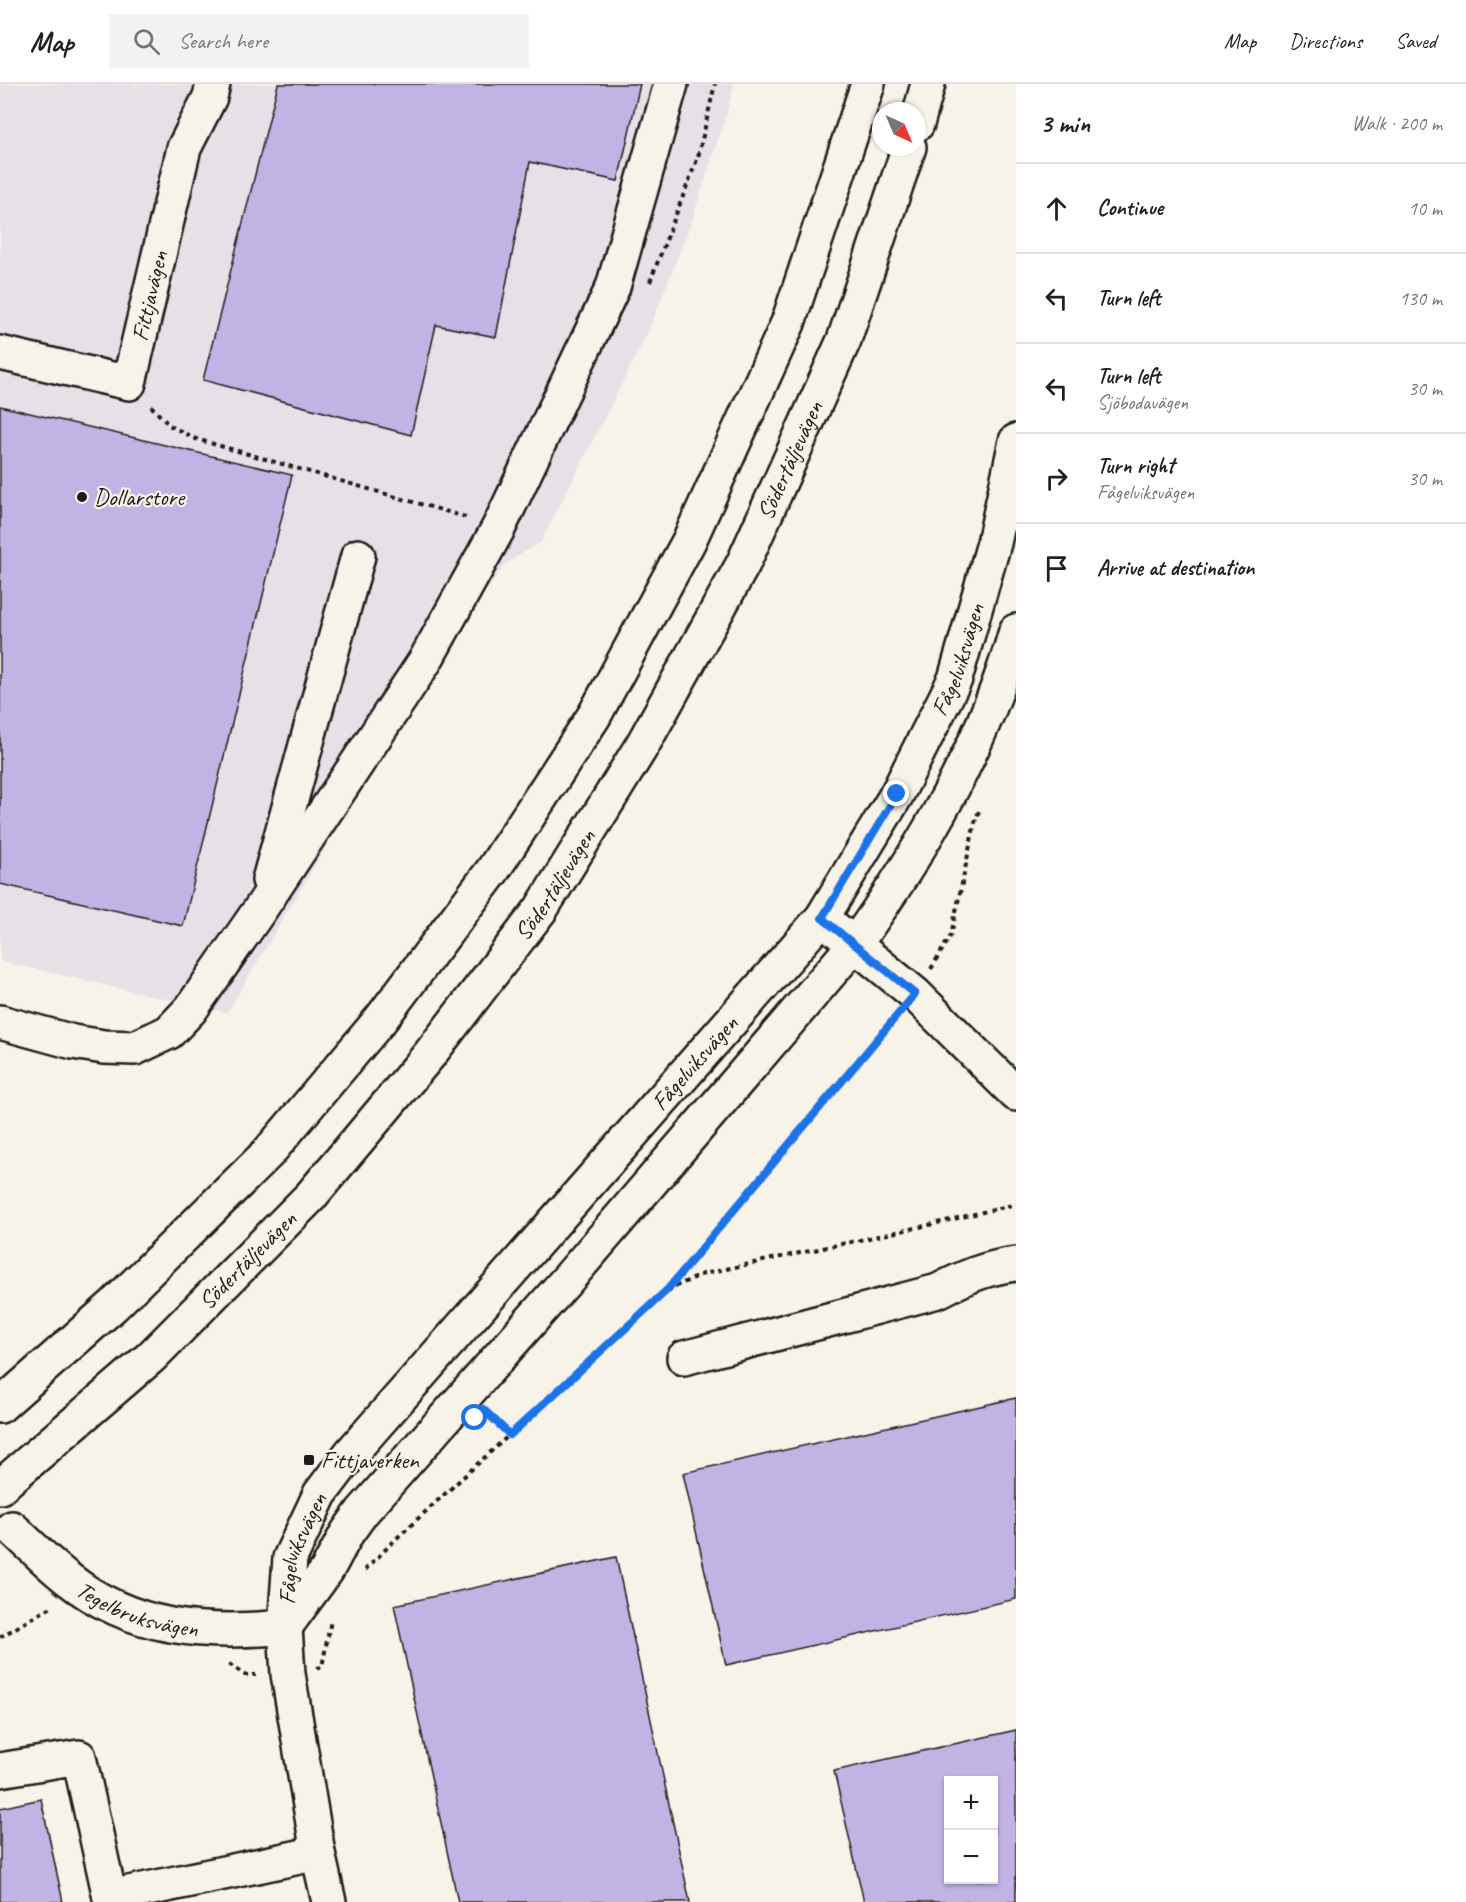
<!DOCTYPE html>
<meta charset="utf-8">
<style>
body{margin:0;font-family:Caveat,sans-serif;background:#f2f2f2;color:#202124}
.controls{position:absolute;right:18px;bottom:18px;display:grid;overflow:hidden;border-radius:0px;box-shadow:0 2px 4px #0004}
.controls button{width:54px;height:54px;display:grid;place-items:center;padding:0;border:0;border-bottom:2px solid #e0e0e0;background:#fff;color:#202124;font:30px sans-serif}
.compass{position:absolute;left:872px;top:18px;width:54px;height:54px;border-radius:50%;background:#fff;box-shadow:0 2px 4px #0004;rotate:136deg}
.stop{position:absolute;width:18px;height:18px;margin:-14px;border:4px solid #1a73e8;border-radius:50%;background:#fff}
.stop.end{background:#1a73e8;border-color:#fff;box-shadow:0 2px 6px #0008}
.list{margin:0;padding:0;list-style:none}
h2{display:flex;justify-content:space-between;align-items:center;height:78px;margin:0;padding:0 24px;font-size:26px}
h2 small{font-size:20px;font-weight:400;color:#757577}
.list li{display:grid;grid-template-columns:39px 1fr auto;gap:18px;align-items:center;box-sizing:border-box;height:90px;padding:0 24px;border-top:2px solid #e0e0e0}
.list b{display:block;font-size:22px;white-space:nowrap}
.list p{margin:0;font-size:20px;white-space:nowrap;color:#757577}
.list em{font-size:20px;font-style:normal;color:#757577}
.icon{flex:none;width:33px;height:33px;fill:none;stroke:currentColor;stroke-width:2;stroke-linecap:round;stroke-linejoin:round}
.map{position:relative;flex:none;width:1016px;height:1818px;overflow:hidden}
header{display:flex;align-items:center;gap:36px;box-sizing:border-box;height:84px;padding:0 30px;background:#fff;border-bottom:2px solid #e0e0e0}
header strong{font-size:28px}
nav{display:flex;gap:33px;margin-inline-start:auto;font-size:21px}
.search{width:420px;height:54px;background:#f2f2f2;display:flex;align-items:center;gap:15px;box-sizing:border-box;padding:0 21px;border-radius:0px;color:#757577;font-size:22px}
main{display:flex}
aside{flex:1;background:#fff}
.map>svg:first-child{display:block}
.built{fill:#e7e0e7}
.building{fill:#c1b3e4;stroke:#1c1c1c;stroke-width:1.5;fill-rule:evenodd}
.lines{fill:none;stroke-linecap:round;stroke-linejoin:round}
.minor-casing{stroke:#1c1c1c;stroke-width:38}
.major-casing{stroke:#1c1c1c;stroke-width:38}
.highway-casing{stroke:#1c1c1c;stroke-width:38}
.path{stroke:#1c1c1c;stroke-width:4;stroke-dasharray:4.5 4.5;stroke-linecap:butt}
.minor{stroke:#f7f3e8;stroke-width:33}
.major{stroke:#f7f3e8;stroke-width:33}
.highway{stroke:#f7f3e8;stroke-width:33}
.route{stroke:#1a73e8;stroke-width:8}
.poi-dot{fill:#1c1c1c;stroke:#f7f3e8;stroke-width:2}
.labels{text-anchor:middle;stroke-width:4.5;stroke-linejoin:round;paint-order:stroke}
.street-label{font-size:24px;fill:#1c1c1c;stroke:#f7f3e8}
.poi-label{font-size:24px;fill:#1c1c1c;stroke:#f7f3e8;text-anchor:start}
</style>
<header>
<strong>Map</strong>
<div class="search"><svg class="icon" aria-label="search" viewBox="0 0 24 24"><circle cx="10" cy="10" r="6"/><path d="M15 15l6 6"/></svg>Search here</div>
<nav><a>Map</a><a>Directions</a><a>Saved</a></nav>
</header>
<main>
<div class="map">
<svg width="1016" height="1818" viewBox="0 0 1016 1818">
<rect width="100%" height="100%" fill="#f7f3e8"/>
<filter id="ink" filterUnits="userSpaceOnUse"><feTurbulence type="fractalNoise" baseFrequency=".0167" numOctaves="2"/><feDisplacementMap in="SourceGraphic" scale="12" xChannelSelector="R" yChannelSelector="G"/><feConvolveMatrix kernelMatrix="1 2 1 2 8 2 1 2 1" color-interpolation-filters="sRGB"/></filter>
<g filter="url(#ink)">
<path class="built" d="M0 0H734L727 28 691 139 649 246 541 458 505 480 435 580 227 929 0 877Z"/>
<path class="building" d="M278 0H640L618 97 530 78 496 253 436 241 411 351 203 296Z
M0 322 292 391 183 842 0 800Z
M1016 1314V1515L726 1581 683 1389Z
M616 1473 690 1818H458L394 1521Z
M1016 1646V1818H864L834 1687ZM948 1696H994V1796H948Z
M41 1715 63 1818H0V1724Z"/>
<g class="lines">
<g class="minor-casing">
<g id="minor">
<path id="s1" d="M0 269 129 299 184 64 210 13 213 0"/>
<path d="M269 796 358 472"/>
<path d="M822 834 915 910 1016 1010"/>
<path d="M0 938 73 958 104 963 135 964 169 948 191 925 261 824 425 577 499 443 613 203 671 0"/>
<path d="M684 1274 938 1207C965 1193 985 1184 1016 1180"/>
<path id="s2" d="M12 1444C30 1461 48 1479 67 1494 132 1546 206 1551 285 1543"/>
<path d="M0 1686 79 1673 111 1818"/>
<path d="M110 1813 318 1769"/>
</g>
</g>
<g class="major-casing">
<g id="major">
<path d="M285 1543 327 1486 347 1449 362 1428 567 1196 855 860C923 765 984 661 1016 547"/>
<path id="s3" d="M329 1818 318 1769 288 1590 285 1543 290 1474 320 1410 351 1369 822 834 897 710 955 595 994 459 1016 357"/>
</g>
</g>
<g class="highway-casing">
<g id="highway">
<path d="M917 40 928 0"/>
<path d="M0 1322 114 1221 268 1069 381 935 493 786 594 632 689 457 788 239 868 0"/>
<path id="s4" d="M0 1403 151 1273 310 1113 430 970 541 825 643 660 743 480 844 256 909 63"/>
</g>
</g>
<path class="path" d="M650 198 698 73 715 0
M151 322 169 341 196 355 469 434
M931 885 951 851 975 738 979 727
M667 1206 703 1190 929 1141 1016 1120
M488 1330 510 1351
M365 1486 398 1453 667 1206 895 934
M0 1553 53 1522
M229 1580 245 1591H256
M317 1584 322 1583 331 1536"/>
<use href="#minor" class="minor"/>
<use href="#major" class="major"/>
<use href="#highway" class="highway"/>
</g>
</g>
<g class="lines" filter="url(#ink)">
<path class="route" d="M475 1334 483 1325 510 1351 667 1206 915 910 822 834 897 710"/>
</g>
<g class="poi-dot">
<circle cx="82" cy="413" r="6"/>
<rect x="303" y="1370" width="12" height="12" rx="3"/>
</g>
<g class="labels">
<g class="street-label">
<text dy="8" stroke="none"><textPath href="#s1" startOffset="222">Fittjavägen</textPath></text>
<text dy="8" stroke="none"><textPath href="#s4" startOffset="1308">Södertäljevägen</textPath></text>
<text dy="8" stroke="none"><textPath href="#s3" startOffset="1476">Fågelviksvägen</textPath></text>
<text dy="8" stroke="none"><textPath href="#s4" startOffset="822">Södertäljevägen</textPath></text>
<text dy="8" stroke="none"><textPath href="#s3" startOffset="990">Fågelviksvägen</textPath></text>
<text dy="8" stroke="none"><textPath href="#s4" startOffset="336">Södertäljevägen</textPath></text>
<text dy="8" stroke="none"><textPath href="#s3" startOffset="360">Fågelviksvägen</textPath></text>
<text dy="8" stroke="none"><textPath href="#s2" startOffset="153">Tegelbruksvägen</textPath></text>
</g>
<g class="poi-label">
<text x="94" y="421">Dollarstore</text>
<text x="321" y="1384">Fittjaverken</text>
</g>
</g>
</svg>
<div class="controls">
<button>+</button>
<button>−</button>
</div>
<svg class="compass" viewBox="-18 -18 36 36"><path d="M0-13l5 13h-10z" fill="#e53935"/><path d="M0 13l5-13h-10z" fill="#757577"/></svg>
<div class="stop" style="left:475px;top:1334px"></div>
<div class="stop end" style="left:897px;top:710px"></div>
</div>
<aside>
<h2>3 min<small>Walk · 200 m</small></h2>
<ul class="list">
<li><svg class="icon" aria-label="ahead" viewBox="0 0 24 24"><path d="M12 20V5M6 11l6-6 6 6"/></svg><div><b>Continue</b></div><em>10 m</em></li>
<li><svg class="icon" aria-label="left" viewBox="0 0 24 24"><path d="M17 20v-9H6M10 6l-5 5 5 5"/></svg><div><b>Turn left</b></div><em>130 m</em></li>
<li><svg class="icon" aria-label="left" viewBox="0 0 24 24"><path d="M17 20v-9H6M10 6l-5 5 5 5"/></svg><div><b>Turn left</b><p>Sjöbodavägen</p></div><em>30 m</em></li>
<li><svg class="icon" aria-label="right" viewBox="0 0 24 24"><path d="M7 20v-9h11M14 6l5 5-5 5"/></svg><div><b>Turn right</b><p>Fågelviksvägen</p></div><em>30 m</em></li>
<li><svg class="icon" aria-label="arrive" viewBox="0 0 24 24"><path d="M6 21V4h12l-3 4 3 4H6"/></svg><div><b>Arrive at destination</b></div></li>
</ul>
</aside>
</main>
